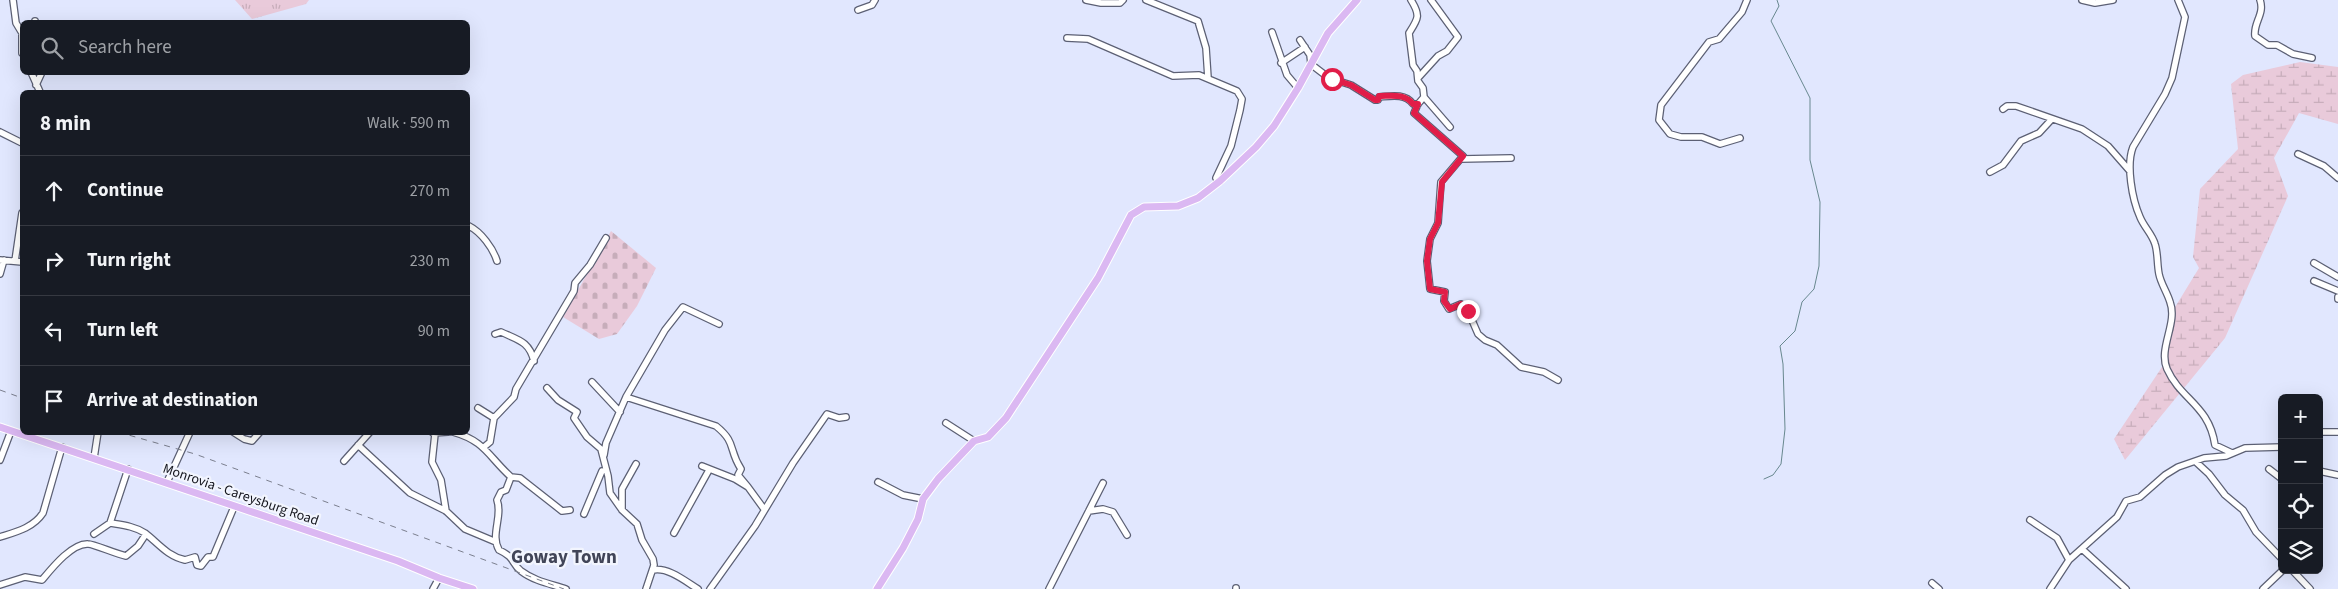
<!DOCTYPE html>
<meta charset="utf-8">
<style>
body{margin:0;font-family:"Source Sans 3",sans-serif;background:#242831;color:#f1f3f6}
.controls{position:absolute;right:15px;bottom:15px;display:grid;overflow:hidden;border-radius:8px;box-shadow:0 5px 20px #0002}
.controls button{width:45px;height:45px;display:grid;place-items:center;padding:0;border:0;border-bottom:1px solid #363941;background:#171b24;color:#f1f3f6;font:25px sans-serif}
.stop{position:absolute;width:15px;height:15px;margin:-11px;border:4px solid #e11d48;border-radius:50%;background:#fff}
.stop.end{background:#e11d48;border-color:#fff;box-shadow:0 1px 5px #0008}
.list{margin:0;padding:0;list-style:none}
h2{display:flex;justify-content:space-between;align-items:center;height:65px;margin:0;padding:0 20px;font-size:21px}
h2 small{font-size:16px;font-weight:400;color:#9ea1a6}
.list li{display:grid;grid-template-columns:32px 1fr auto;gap:15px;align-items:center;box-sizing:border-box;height:70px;padding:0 20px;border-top:1px solid #363941}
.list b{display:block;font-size:19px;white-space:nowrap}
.list em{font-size:16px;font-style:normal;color:#9ea1a6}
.icon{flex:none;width:28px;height:28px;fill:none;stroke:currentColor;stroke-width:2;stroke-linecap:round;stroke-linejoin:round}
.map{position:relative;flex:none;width:2338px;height:589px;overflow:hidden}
.search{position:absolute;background:#171b24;box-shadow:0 5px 20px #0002;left:20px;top:20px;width:450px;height:55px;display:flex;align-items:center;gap:12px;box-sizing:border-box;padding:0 18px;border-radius:8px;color:#9ea1a6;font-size:19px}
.panel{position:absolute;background:#171b24;box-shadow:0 5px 20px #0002;left:20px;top:90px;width:450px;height:345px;border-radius:8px}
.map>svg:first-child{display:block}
.grass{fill:url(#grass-tufts)}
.wetland{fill:url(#wetland-marsh)}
.cemetery{fill:url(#cemetery-stones)}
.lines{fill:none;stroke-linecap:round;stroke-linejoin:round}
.stream{stroke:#68888f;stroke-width:1}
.minor-casing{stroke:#5c6074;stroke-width:8}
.major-casing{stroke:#fff;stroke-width:9}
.minor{stroke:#fff;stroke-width:5.5}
.major{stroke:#dbb8f2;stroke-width:7}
.rail{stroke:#7b7f8e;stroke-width:1;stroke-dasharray:6 6;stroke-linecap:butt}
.route{stroke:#e11d48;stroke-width:6}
.labels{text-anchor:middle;stroke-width:4.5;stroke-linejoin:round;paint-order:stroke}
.street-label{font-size:14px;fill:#13141c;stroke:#f2f5fe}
.district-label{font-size:19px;font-weight:bold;fill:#414558;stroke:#f2f5fe}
</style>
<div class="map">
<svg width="2338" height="589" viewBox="0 0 2338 589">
<defs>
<pattern id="grass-tufts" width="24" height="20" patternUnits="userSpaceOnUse" patternTransform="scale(1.25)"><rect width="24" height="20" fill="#e9cada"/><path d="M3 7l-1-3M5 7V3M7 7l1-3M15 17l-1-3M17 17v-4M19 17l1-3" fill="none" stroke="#c7adba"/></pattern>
<pattern id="wetland-marsh" width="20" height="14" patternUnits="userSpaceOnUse" patternTransform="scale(1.25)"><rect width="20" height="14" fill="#e9cada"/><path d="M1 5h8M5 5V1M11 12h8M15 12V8" fill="none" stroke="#c7adba"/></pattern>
<pattern id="cemetery-stones" width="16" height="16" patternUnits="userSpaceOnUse" patternTransform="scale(1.25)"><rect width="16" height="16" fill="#e9cada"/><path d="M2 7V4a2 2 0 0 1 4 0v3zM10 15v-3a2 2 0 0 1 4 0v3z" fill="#c7adba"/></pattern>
</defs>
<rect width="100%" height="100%" fill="#e1e7fe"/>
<path class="grass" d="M235 0H309L306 4 252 19Z"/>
<path class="wetland" d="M2300 62 2338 67V124L2299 113 2274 158 2288 196 2225 338 2125 460 2114 439 2162 367 2169 335V317L2199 268 2193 257 2200 189 2238 149 2231 84 2243 75Z"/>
<path class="cemetery" d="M611 231 656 268 637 306 617 334 599 339 563 317Z"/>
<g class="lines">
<path class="stream" d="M1764 479 1773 475 1781 464 1785 429 1783 364 1780 346 1795 331 1802 302 1814 289 1819 266 1820 202 1810 160V98L1771 21 1779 6 1777 0"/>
<g class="minor-casing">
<path id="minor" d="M13 0 16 23 22 33V53
M1086 0 1101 3H1120L1123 0
M1146 0 1198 21 1206 48 1208 78
M1411 0C1421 16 1418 19 1409 33L1413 65 1417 71 1418 81 1423 88 1424 97 1418 104 1414 113 1463 156 1441 182 1438 223 1430 239 1427 261 1430 289 1445 292 1444 301 1449 309 1461 304 1468 311 1478 334 1485 340 1497 345 1521 367 1544 372 1558 380
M2082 0 2095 3 2113 0
M2178 0 2185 17 2172 78 2165 94 2133 147C2126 165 2132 199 2140 217 2144 227 2152 234 2155 244 2158 253 2157 264 2159 274 2161 284 2167 292 2170 302 2178 323 2158 348 2167 369 2181 400 2209 405 2215 445L2232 453
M2260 0C2265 14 2253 23 2255 36L2268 45H2277L2293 54 2312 58
M858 10 872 5 875 0
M35 21V22
M1272 32 1287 75 1298 88
M1067 38 1088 39 1173 76 1199 75 1237 91 1242 99 1240 110 1231 146 1216 178 1220 181
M1300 40 1310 55 1311 64
M1281 63 1305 47
M1312 65 1329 78 1351 85 1375 100H1378L1379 97C1391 96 1405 93 1413 104H1418
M31 72 40 92
M1418 78 1438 56 1447 51 1458 37 1431 0
M36 85 42 72
M1424 97 1450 127
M2003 109 2007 106H2016L2082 129 2108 146 2129 170
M0 132 22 143
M1740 138 1720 144 1702 137H1681L1670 134 1659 120 1661 105 1709 42 1719 39 1742 12 1747 0
M2298 154 2324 166 2338 178
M1461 159 1511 158
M1990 172 2003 165 2021 141 2039 133 2051 120
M468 228 469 226C481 232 493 248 497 261
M0 260 22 262
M15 261 22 213
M2314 263 2338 277
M0 274 4 260
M2314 281 2338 291
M2338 297V299
M495 334 501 332C518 340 529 341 534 361
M592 382 620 412
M547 388 558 400 577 412 574 418 587 437 601 449 608 476 610 493 622 510 637 524 642 540 653 559 654 565 646 589
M626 397 716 426C737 443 728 449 741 469L738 475 748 487
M478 408 494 418
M946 423 974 441
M233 432 244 439 252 441 260 432
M453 432C485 441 488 456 511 477L506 490 501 492 497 500C503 516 490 535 499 550 516 558 510 562 521 571 534 581 551 584 566 589
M2319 432H2338
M433 433 448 432
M435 434 432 462 441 480 446 511
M358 445 410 493 446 511 465 529 496 542
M484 447 490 442 494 418 514 397 516 389 574 291 575 283 590 265 606 238
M604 455 606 443 626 397 665 330 683 307 719 324
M94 458 98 432
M0 460 11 431
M344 461 370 432
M2196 462 2209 474 2225 495 2243 510 2256 532 2282 559
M702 466 735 479 748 487 764 509
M2269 469 2282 479
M2319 471 2338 475
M511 477 520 478 562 511 570 510
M167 482 190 432
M878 482 903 495 923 499
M622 510V489L636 464
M1089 511 1103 509 1113 512 1127 535
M584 514 602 471
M2030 520 2057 538 2069 560
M110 523 128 469
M674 533 709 470
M94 534 110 523C122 525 134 526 145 533 158 543 167 556 185 560L195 557 197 565 201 566 208 557H213L234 507
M0 537C16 532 33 528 43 513L62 447
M2082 549 2126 589
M653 570C668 567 685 581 698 589
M2292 570 2310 589
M1932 583 1939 589
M0 585 25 577 42 580C52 568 72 543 88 544 94 544 116 554 126 556L138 546 146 534
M433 589 439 578
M710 589 755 526 793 463 827 414 839 418 846 417
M1049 589 1103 483
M1236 589V588
M2050 589 2069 560 2117 517 2126 501 2140 497 2165 475 2178 467 2204 458 2226 456 2245 448 2282 447
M2263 589 2283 570"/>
</g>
<g class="major-casing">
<path id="major" d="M0 427 398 561 439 578 473 589
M877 589 903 548 918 519 923 499 938 479 974 441 988 437 1006 418 1098 278 1131 215 1144 207 1178 206 1198 198 1220 181 1256 147 1274 126 1298 88 1328 33 1357 0"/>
</g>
<use href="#minor" class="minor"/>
<use href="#major" class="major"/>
<path class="rail" d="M0 390 22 398
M118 432 195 454 564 589"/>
</g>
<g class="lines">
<path class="route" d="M1332 79 1351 85 1375 100H1378L1379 96C1391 96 1405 93 1413 104H1418L1414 113 1463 156 1442 182 1438 223 1430 239 1427 261 1430 289 1445 292 1444 301 1450 309 1461 304 1468 311"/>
</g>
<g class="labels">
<g class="street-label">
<text transform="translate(241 494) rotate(19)" y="5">Monrovia - Careysburg Road</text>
</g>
<g class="district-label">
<text x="564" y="563">Goway Town</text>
</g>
</g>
</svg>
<div class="controls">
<button>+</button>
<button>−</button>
<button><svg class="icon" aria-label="locate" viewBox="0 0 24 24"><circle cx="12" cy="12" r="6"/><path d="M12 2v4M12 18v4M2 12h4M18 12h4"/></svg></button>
<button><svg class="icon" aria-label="layers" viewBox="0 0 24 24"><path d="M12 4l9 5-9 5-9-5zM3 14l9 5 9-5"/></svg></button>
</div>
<div class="stop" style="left:1332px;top:79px"></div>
<div class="stop end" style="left:1468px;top:311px"></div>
<div class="search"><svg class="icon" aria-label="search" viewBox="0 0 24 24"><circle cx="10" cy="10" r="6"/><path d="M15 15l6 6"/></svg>Search here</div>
<section class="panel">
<h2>8 min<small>Walk · 590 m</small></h2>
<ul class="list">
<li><svg class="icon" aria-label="ahead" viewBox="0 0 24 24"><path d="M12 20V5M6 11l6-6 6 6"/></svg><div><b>Continue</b></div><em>270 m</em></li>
<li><svg class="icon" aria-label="right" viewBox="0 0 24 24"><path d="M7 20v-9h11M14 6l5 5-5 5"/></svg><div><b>Turn right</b></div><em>230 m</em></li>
<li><svg class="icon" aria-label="left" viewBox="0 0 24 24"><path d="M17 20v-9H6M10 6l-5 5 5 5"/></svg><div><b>Turn left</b></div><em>90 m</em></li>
<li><svg class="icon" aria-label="arrive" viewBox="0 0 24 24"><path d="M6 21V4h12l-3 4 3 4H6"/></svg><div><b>Arrive at destination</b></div></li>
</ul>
</section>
</div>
